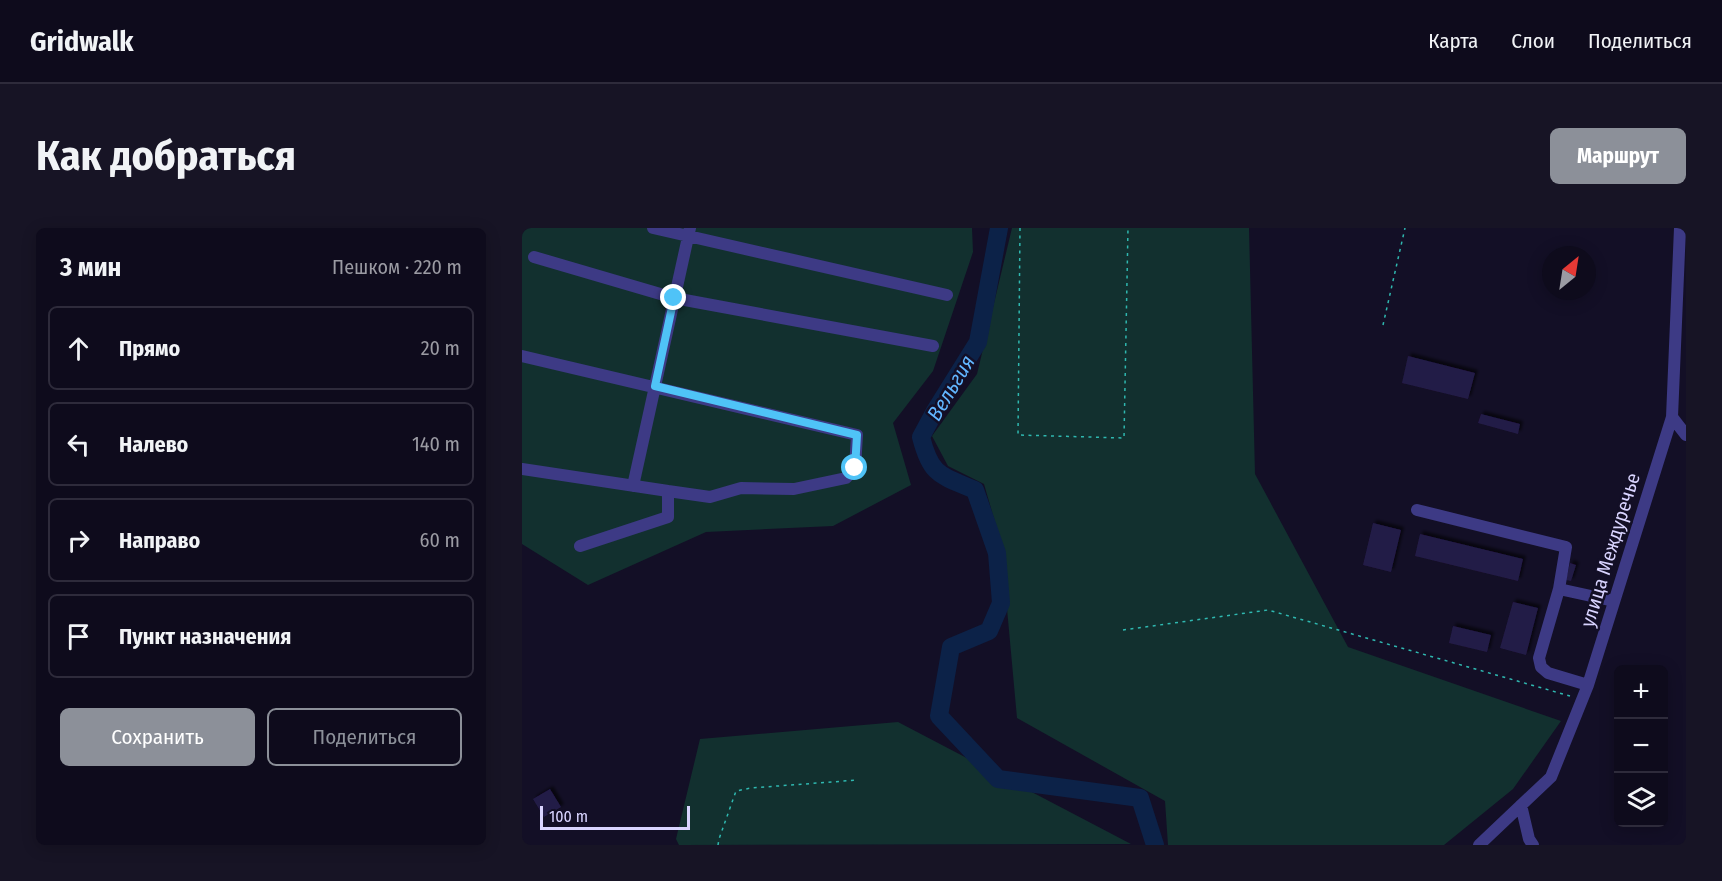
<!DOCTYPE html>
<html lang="ru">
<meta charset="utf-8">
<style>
body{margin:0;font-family:"Fira Sans Condensed",sans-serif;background:#171425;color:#f1f3f6}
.controls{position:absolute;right:18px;bottom:18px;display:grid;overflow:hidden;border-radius:9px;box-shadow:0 3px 15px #0003}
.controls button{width:54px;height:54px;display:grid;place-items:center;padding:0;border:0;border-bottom:2px solid #2e2b3b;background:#0e0b1c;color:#f1f3f6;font:30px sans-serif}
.compass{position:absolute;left:1020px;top:18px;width:54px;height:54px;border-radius:50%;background:#0e0b1c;box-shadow:0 3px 15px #0003;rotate:30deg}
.scale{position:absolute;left:18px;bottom:15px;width:150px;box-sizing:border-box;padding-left:6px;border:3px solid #d9d4ff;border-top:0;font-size:16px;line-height:21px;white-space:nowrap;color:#d9d4ff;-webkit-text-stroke:4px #130f26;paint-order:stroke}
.stop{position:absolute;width:18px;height:18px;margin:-14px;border:4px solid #4fc3f7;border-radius:50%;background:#fff}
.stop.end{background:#4fc3f7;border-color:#fff;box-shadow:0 2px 6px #0008}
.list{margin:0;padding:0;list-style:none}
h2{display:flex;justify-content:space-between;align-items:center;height:78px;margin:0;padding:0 24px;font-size:26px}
h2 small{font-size:20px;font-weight:400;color:#9b9ba3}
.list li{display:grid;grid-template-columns:39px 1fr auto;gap:18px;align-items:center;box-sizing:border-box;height:84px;margin:0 12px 12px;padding:0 12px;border:2px solid #2e2b3b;border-radius:9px}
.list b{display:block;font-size:22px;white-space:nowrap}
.list em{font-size:20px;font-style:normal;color:#9b9ba3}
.actions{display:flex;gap:12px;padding:18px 24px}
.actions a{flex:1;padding:14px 0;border:2px solid #8c9099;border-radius:9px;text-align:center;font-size:21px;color:#8c9099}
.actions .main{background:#8c9099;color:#fff}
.icon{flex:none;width:33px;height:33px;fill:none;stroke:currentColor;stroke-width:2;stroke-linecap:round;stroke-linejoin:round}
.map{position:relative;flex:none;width:1164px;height:617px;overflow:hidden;border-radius:9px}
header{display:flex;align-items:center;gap:36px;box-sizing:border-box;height:84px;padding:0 30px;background:#0e0b1c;border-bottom:2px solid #2e2b3b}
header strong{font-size:28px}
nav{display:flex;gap:33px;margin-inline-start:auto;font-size:21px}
.intro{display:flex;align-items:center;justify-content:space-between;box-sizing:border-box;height:144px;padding:0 36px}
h1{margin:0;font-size:42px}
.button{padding:15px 27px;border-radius:9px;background:#8c9099;color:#fff;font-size:21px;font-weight:700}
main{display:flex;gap:36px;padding:0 36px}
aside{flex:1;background:#0e0b1c;border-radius:9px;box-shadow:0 3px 15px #0003}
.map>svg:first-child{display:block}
.green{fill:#12302f}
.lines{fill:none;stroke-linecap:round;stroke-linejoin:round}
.river{stroke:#0c2248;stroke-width:18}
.building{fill:#241b47;filter:url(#shadow)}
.path{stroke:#2fb8b0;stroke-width:1.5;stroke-dasharray:3 4.5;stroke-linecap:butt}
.minor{stroke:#3d3a85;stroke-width:12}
.route{stroke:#4fc3f7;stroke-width:8}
.labels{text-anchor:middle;stroke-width:5;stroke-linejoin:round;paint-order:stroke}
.street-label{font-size:20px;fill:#d9d4ff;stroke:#130f26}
.water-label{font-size:21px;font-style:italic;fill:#62b6ff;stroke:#130f26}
</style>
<header>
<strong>Gridwalk</strong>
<nav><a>Карта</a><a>Слои</a><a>Поделиться</a></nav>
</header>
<div class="intro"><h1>Как добраться</h1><a class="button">Маршрут</a></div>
<main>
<aside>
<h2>3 мин<small>Пешком · 220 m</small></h2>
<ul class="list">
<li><svg class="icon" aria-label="ahead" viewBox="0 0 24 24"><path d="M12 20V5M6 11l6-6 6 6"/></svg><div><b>Прямо</b></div><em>20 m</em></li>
<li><svg class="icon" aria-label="left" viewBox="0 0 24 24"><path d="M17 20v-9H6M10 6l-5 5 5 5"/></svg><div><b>Налево</b></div><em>140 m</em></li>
<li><svg class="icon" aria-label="right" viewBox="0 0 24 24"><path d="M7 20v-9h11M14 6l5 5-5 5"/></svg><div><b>Направо</b></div><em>60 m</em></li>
<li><svg class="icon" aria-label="arrive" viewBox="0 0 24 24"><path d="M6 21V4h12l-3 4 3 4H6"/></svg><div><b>Пункт назначения</b></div></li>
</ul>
<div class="actions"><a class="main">Сохранить</a><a>Поделиться</a></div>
</aside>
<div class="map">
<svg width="1164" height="617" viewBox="0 0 1164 617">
<defs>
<filter id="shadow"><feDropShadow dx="3" dy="-3" stdDeviation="1.5" flood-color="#0009"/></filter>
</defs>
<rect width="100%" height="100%" fill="#130f26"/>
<path class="green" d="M0 0H450L451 24 411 143 371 195 389 257 311 298 184 304 66 357 0 316Z
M490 0H727L733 246 826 419 1039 493 991 561 922 617H646L643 573 495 490 479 315 462 256 426 238 410 208 455 146Z
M376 494 609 616 157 617 154 611 178 511Z"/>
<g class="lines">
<path class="river" d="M477 0 456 114 413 183 399 209C409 248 418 247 453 262L475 325 479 375 467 403 429 419 417 488 476 551 618 570 633 617"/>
</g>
<path class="building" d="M886 128 953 145 946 171 880 155Z
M959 186 998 196 996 206 956 195Z
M851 295 879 302 869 344 841 337Z
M898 306 1001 331 996 353 893 328Z
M1048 335 1054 337 1049 353 1044 352Z
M991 374 1016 380 1004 427 978 420Z
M931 398 969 407 965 424 927 415Z
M28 561 39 579 22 589 11 571Z"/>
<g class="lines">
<path class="path" d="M498 0 496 207 602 210 606 0
M861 97 883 0
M601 402 746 382 1048 468
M196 617 197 611 214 563 229 560 336 552"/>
<path class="minor" d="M131 0 425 67
M12 29 152 70 411 118
M0 128 335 207 333 240 324 250 272 261 219 260 188 269 146 263
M1150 189 1164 207
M0 241 146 263V289L58 318
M111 258 168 0
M895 282 1044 319 1037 361
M1066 457 1026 445 1019 439 1017 430 1037 361 1092 373
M999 577 1007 611 1011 617
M957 617 1029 549 1066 457 1150 189 1158 0"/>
</g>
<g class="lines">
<path class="route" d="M152 70 133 158 335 207 333 240"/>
</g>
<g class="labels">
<g class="street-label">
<text transform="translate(1088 322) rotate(-73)" y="7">улица Междуречье</text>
</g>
<g class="water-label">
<text transform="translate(429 160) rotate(-59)" y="7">Вельгия</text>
</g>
</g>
</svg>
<div class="controls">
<button>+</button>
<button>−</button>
<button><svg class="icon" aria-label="layers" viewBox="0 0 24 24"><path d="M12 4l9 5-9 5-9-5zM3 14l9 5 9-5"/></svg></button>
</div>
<svg class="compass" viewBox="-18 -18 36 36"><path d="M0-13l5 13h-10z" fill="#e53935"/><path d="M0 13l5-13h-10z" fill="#9b9ba3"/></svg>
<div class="scale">100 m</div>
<div class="stop" style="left:333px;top:240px"></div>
<div class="stop end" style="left:152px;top:70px"></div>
</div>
</main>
